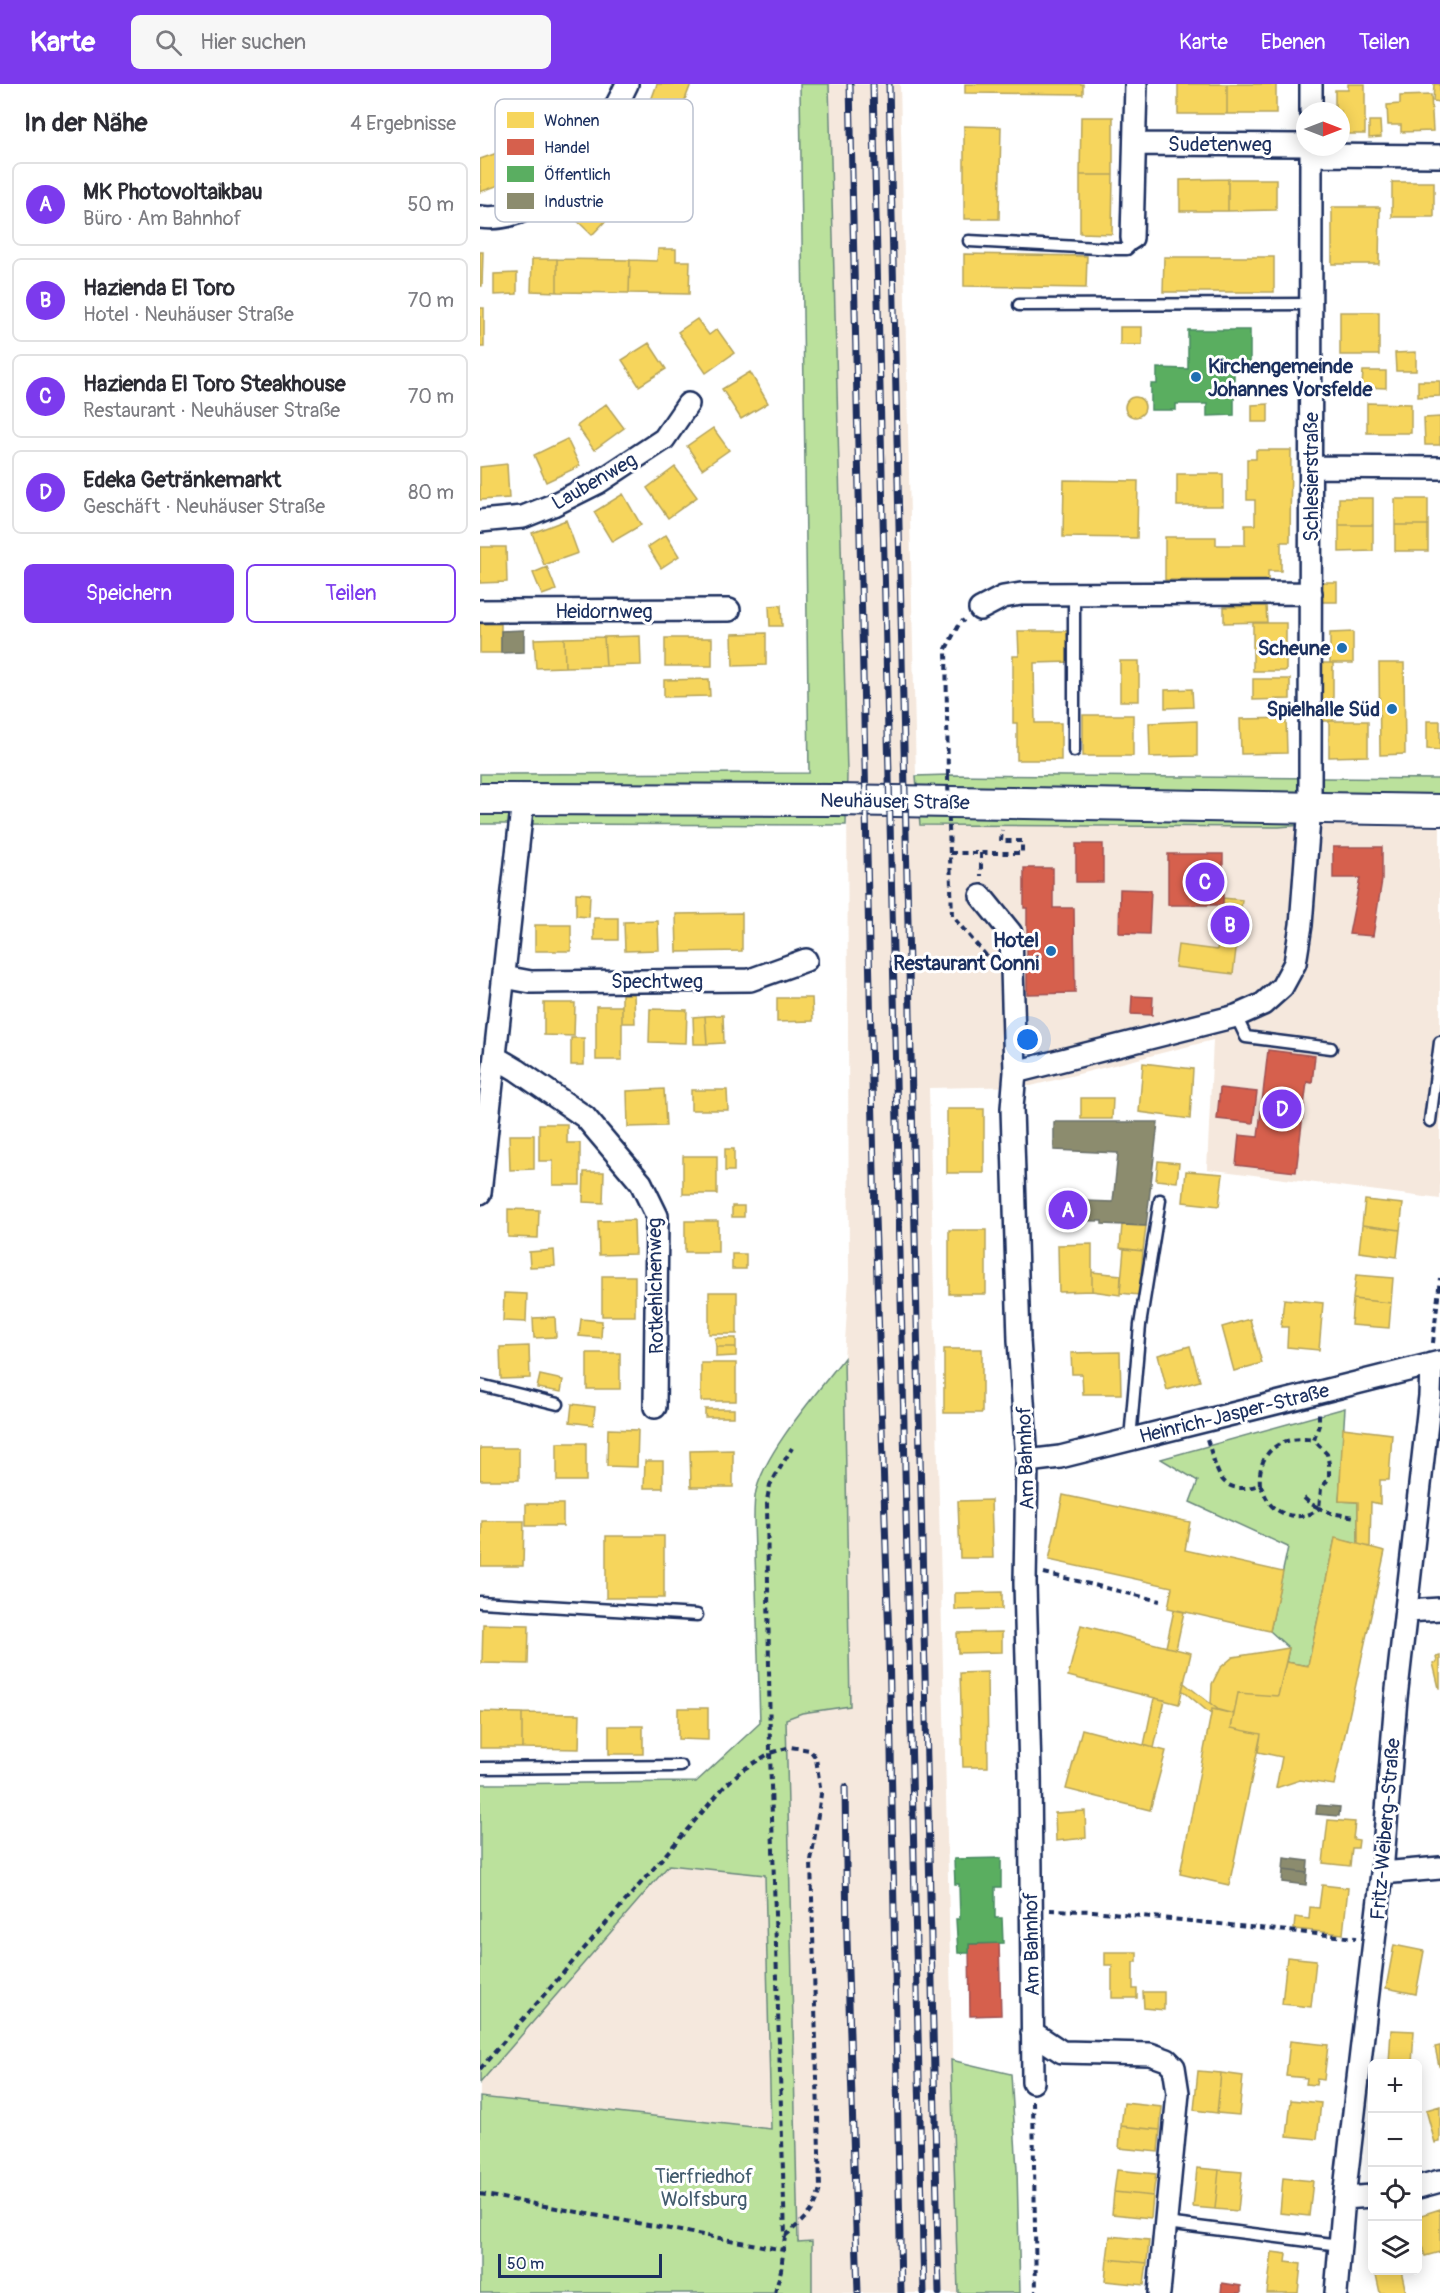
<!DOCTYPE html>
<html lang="de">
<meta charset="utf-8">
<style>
body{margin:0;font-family:Pangolin,sans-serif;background:#f7f7f7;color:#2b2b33}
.controls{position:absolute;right:18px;bottom:18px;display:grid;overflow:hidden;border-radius:9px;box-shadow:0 3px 15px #0003}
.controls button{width:54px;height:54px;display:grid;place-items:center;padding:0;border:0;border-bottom:2px solid #e1e1e2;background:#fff;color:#2b2b33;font:30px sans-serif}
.compass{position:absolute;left:816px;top:18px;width:54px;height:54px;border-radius:50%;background:#fff;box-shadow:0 3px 15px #0003;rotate:90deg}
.scale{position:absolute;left:18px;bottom:15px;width:164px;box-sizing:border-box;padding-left:6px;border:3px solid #1b2f5e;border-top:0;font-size:16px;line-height:21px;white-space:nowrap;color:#1b2f5e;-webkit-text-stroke:4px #fff;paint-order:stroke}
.you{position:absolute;left:548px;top:956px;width:21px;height:21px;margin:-15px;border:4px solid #fff;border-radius:50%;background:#1a73e8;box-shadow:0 0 0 9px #1a73e833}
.badge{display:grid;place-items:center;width:39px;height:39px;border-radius:50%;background:#7c3aed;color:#fff;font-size:20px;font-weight:700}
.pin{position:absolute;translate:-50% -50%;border:3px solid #fff;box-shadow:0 2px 6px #0006}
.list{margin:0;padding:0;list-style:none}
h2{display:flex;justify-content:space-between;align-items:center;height:78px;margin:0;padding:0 24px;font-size:26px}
h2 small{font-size:20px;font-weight:400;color:#7c7c81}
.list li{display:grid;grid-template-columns:39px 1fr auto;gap:18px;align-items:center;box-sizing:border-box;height:84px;margin:0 12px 12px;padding:0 12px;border:2px solid #e1e1e2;border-radius:9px}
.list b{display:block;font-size:22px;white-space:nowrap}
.list p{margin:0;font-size:20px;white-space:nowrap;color:#7c7c81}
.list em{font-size:20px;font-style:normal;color:#7c7c81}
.actions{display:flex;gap:12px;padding:18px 24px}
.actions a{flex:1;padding:14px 0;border:2px solid #7c3aed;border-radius:9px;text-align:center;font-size:21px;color:#7c3aed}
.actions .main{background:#7c3aed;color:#fff}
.icon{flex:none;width:33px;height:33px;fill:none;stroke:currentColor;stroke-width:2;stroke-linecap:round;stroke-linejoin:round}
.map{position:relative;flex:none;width:960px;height:2209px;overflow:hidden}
header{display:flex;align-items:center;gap:36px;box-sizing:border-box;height:84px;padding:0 30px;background:#7c3aed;color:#fff}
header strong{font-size:28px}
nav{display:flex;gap:33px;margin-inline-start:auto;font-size:21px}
.search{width:420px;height:54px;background:#f7f7f7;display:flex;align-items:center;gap:15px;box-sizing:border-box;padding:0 21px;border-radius:9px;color:#7c7c81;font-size:22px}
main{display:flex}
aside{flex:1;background:#fff}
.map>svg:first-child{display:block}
.built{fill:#f5e8dd}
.green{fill:#bbe19c;stroke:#6b887d;stroke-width:1.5}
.homes{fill:#f6d55c;stroke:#b4a35d;stroke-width:1.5}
.shops{fill:#d6604d;stroke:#9e5152;stroke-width:1.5}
.public{fill:#5aae61;stroke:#478860;stroke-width:1.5}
.industry{fill:#8c8c6e;stroke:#6a7069;stroke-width:1.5}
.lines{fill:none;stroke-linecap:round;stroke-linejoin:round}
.lane-casing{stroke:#1b2f5e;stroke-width:15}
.street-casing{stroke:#1b2f5e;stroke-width:26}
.secondary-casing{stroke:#1b2f5e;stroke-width:34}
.path{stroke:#1b2f5e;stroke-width:4;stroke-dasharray:6 4.5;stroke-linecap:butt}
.lane{stroke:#fff;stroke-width:10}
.street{stroke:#fff;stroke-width:21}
.secondary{stroke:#fff;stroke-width:30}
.rail-casing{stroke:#1b2f5e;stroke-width:7}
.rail{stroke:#fff;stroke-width:4.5;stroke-dasharray:14;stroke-linecap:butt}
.path-bridge{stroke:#1b2f5e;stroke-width:4;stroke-dasharray:6 4.5;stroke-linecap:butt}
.poi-dot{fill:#1f6fb2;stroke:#fff;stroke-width:2}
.labels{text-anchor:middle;stroke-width:6;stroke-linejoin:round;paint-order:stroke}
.street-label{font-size:20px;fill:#1b2f5e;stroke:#fff}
.poi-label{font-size:20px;font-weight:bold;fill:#1b2f5e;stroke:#fff;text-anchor:end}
.park-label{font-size:20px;fill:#435c6e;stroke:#fff}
.key{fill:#fff;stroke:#bbc1cf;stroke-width:1.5}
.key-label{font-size:16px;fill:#1b2f5e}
</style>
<header>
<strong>Karte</strong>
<div class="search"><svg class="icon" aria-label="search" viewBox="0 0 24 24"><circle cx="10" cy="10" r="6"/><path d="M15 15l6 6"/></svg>Hier suchen</div>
<nav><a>Karte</a><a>Ebenen</a><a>Teilen</a></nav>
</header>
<main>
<aside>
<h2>In der Nähe<small>4 Ergebnisse</small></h2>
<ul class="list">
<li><span class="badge">A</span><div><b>MK Photovoltaikbau</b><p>Büro · Am Bahnhof</p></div><em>50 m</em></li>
<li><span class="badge">B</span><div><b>Hazienda El Toro</b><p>Hotel · Neuhäuser Straße</p></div><em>70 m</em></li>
<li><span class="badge">C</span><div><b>Hazienda El Toro Steakhouse</b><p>Restaurant · Neuhäuser Straße</p></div><em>70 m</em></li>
<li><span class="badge">D</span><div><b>Edeka Getränkemarkt</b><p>Geschäft · Neuhäuser Straße</p></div><em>80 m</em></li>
</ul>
<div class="actions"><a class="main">Speichern</a><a>Teilen</a></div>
</aside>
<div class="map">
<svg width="960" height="2209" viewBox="0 0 960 2209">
<rect width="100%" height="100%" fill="#fff"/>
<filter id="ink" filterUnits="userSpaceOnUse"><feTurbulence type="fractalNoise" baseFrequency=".0167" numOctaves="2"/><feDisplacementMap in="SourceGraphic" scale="12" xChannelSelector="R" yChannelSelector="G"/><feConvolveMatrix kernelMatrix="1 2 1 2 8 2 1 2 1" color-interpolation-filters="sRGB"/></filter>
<g filter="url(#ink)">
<path class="built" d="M349 0H420L436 692 440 741 799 743 873 737 960 739V1115L727 1085 733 956 551 1002 449 1004 478 2209H332V2158L318 2159 306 1635 322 1629 370 1622 364 1274 369 1194 367 689Z
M189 1781 285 1791 291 2045 0 2013V1999Z"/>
<path class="green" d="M320 0H349L367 689 366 741 0 740V690L329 689Z
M468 691 960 695V739L873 737 799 743 440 741 436 692Z
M364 1274 370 1622 322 1629 306 1635 318 2158 332 2157V2209H0V2013L291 2045 285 1791 189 1781 0 1999V1700L216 1698 280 1639 274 1435C274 1426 274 1416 276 1407 286 1366 337 1309 364 1274Z
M865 1324 859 1417 878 1418V1460L855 1455 828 1582 806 1578 809 1564 790 1547 808 1463 710 1418 718 1397 681 1375Z
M471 1976 531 1990 537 2086 540 2209H478Z"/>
<path class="homes" d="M177 0H211L199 31 170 19Z
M485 0H603V10L485 9Z
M698 0H747V30H698Z
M747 0H796V30H747Z
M868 0H885V50H861V27H855V6H868Z
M954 0H960V18L953 17Z
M951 11 953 47 921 48V41H908L907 21 920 20V12Z
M601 33H633V91H600Z
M889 37H900L901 53 889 54Z
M484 42 521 43 519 135H484Z
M34 63 44 92 0 108V75Z
M600 91H633L632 150 600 149Z
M748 95H796V126L748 127Z
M748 95V127H700V96Z
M912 98H954V133H912Z
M115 99 139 123 112 151 87 127Z
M852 123H900L899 180H852Z
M178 165H196V177H210L209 210 149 209 150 176 177 177Z
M0 168H3L2 202H0Z
M484 170 607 172 606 204 484 202Z
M684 173H794V208H683Z
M52 175H77V208L51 207Z
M77 175 150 176 149 209 77 208Z
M37 189V210L14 211V190Z
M0 224H4V263H0Z
M860 228H899V271H860Z
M217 235 229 251 237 245 254 269 226 289 198 248Z
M640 243H662V261H640Z
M169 259 186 285 159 302 142 276Z
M936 268V287H916L915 269Z
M883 287H906V304L882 303Z
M270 288 288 319 261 335 242 305Z
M938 297H960V312L938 313Z
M645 323a10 10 0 1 1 20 0a10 10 0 1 1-20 0Z
M887 319 931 320V349H887Z
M126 320 144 344 114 366 97 342Z
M788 320V338H772V321Z
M960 333V361H945L944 334Z
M233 344 249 366 222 385 207 362Z
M87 355 100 382 66 398 54 371Z
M776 366H811L810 458H801V487H788V496H685V453H736V461H765V441H775V416H767V375H776Z
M27 380 29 414 0 416V383Z
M195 383 217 413 188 434 167 404Z
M697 390H743V422H697Z
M584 396 658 397 657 454 583 453Z
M143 410 161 441 132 458 114 428Z
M859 414H893V441H859Z
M915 415H948V441H915Z
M86 436 98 469 64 481 52 449Z
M859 441H893V467L859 468Z
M915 441H948V467H915Z
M186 451 199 472 181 484 168 463Z
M0 463H26L27 498 0 499Z
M67 483 76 506 62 511 53 489Z
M839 498H857V518H839Z
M301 521 302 542H290L289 522Z
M786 522 787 538 744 539V523Z
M773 539H806V587H773Z
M0 540H21V569H0Z
M538 547H590L591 578 554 579 555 639H581V676H537V639H533V572H539Z
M873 548V579H850V549Z
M286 549V581L253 582 252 550Z
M160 552 161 581 126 582 124 553Z
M124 553 126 582 85 583 84 554Z
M84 554 85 583 56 584 54 555Z
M185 554H232V582H185Z
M640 577H659V617H640Z
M836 579H853V637H836Z
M899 579H924L925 670 900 671Z
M229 595 230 612 184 613V596Z
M773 595H810V615L773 616Z
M712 605 713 623 685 624V606Z
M603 631H653V672H603Z
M806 634 807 669 761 670 760 635Z
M717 637V672L670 673 669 639Z
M849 637H888V672L849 673Z
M947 637H960V666L947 665Z
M96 809 110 810 109 833 96 832Z
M743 814 762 816 753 890 695 883 698 861 737 866Z
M262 829V867L197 868 196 830Z
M114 834H138V856H114Z
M178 837 179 866 145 867 144 838Z
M55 841H91V867H55Z
M142 910H154L155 939H142Z
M297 914H332L333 937 297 938Z
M64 919H95L94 952 64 951Z
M116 922H142V976H116Z
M170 925 207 926 206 959 169 958Z
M243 931 244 959 227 960 225 932Z
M225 932 227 960H214L213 933Z
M91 954H104V981H91Z
M663 979 713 985 710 1035 659 1028Z
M184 1005 186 1042 148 1043 147 1007Z
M211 1006H247L248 1026H211Z
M601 1014H633L632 1035H601Z
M467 1025H504V1089H467Z
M59 1040H87V1059H100V1101H73V1077H59Z
M29 1051H54V1085L30 1086Z
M245 1065H254V1087H245Z
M203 1072H237V1110H203Z
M678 1077 699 1079 697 1098 676 1096Z
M706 1087 743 1090 739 1122 703 1118Z
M104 1088H124L123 1119 103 1118Z
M885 1116 923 1120 920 1146 882 1141Z
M252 1122H264V1133H252Z
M28 1125 59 1126 58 1154 28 1153Z
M154 1136 155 1170 119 1171 118 1137Z
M205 1137H238V1168H205Z
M642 1141 666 1142 663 1167 640 1164Z
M882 1141 920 1146 917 1173 879 1168Z
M469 1146H506V1210H469Z
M612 1160V1207L579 1208 578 1161Z
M644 1165 663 1167 659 1211 640 1209Z
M74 1166 75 1182 50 1183 49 1168Z
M252 1170H266V1185H252Z
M612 1188 641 1191 640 1211 612 1207Z
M876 1191 913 1194 911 1219 873 1215Z
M122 1192H155V1232H122Z
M229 1208H257V1250H229Z
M24 1209 47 1210 46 1238 23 1237Z
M804 1215 843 1219 839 1266 807 1263 808 1243H801Z
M873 1215 911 1219 909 1244 871 1241Z
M75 1233 76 1253 54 1254 53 1234Z
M101 1235 122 1237 121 1254 99 1252Z
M770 1235 782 1279 754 1287 742 1243Z
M235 1254H256V1263H236Z
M49 1262 50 1294 21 1295 20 1263Z
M710 1262 720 1297 687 1306 678 1271Z
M236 1263H256V1272L236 1273Z
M464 1265H502V1329H464Z
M640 1268 641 1310H603L602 1290H592L591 1269Z
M107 1269H140V1305H107Z
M221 1279H256V1317H221Z
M60 1291 83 1296 81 1308 57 1304Z
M92 1320 115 1323 113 1341 90 1338Z
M225 1325H254V1333H225Z
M863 1344 912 1350 909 1396H900V1420L891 1418 890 1463 878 1460V1418L859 1417Z
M128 1345 158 1346 157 1383 127 1382Z
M77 1359H106V1397H77Z
M0 1364H39V1396H0Z
M253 1366V1403H211L210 1367Z
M165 1377H183V1404H164Z
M583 1411 710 1438 705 1466 803 1488 790 1547 688 1524 692 1503 569 1476Z
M511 1416 513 1474H480L478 1417Z
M46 1420H83V1442H46Z
M2 1437H44L43 1482H1Z
M126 1452H184V1514H126Z
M855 1454 905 1467 854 1701 820 1696 796 1704 802 1673 778 1668 781 1650 751 1644 758 1609 798 1612 806 1578 828 1582Z
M522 1508V1525L475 1526V1509Z
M694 1526 704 1528 696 1565 686 1563Z
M3 1540 49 1541 48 1580 2 1579Z
M601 1541 711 1569 699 1620 588 1592Z
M522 1548V1568L478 1569 477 1549Z
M809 1564 798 1612 758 1609 754 1630 739 1626 731 1620 732 1600 740 1584 753 1573Z
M960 1572V1604H959L953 1579 957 1578 956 1573Z
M507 1588 508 1683H483L480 1589Z
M704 1599 731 1620 739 1626 732 1625 731 1630 702 1606Z
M674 1614 685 1616 674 1664 664 1661Z
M198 1624H228V1656L198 1655Z
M732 1625 754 1630 751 1644 781 1650 749 1801 700 1790Z
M0 1628 42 1629V1664H0Z
M42 1629 100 1630 99 1665 42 1664Z
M129 1642H163V1670H129Z
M602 1645 686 1667 670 1726 586 1705Z
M605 1727 606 1754 576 1757 575 1729Z
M848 1736 875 1738 873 1755 879 1756 878 1764H872L870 1782 843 1779Z
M842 1801 868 1804 863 1850 814 1845 815 1833 829 1835 830 1823 839 1824Z
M914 1861 944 1867 936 1910 906 1904Z
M625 1868H657V1878H653V1905H657V1914H632V1881H625Z
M807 1873 836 1876 831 1923 802 1920Z
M663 1908H684V1926L664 1924Z
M911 1946 934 1947 932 1980H909Z
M810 1957 848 1961 844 1996 837 1995 836 2001 826 2000 827 1994 806 1992Z
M960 1962V1981L959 1982 955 1963Z
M718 1987 741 1989 737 2029 714 2026Z
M741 1989 763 1992 759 2031 737 2029Z
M811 2016 841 2019 837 2055 807 2052Z
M644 2019 682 2023 680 2046 641 2042Z
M960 2022V2058L955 2059 946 2026Z
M641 2042 680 2046 678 2068 639 2064Z
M717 2084 739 2086 735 2125 713 2123Z
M637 2086 676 2090 673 2112 634 2108Z
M739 2086 762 2088 758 2127 735 2125Z
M803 2094 833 2097 829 2132 800 2129Z
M634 2108 673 2112 671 2134 632 2130Z
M960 2125V2168L945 2172 938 2148V2132Z
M630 2152 669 2156 667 2179 627 2175Z
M792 2168 807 2170 806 2178 821 2180 818 2209H787Z
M627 2175 667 2179 664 2201 625 2197Z
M895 2186H921L926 2209H900Z"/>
<path class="shops" d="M596 760H623V798H596Z
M853 763H902V796L893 852 869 850 880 794H853Z
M688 770H743V821H688Z
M544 784H573V824H594L595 909 547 910V824H544Z
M640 805 671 806 669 850 639 849Z
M652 912 673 913 672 931 651 930Z
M788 966 835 972 832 999 827 998 816 1088 756 1081 759 1051 778 1053Z
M740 1004 777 1008 773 1039 737 1035Z
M519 1859 521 1931 490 1932 489 1860Z
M742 2199 761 2202V2209H741Z"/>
<path class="public" d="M708 246H770V285H754V331L727 332V320H696V326H671V300H677V284L708 285Z
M521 1774V1803H515V1834H522L523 1859 489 1860V1869H478L476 1835H480L479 1800H475L474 1775Z"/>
<path class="industry" d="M44 546V568L21 569V547Z
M574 1038H678L666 1142 622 1140V1137L578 1136V1116L633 1118 638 1069 574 1066Z
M837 1721 860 1723 859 1732 836 1730Z
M804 1774 828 1777 827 1789 803 1786Z
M803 1786 827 1789 826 1801 802 1798Z"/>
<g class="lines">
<g class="lane-casing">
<path id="lane" d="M489 157 637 165H647L651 161 652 154
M539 221 831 220
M594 667V510
M756 932 766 953 851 964
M950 1037 960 958
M0 1301 78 1320
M650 1355 660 1241 680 1116
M0 1518 217 1531
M0 1684 201 1682
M686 2139 860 2161"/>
</g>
<g class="street-casing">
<path id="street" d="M831 27V0
M656 60 825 61
M831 71 960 72
M0 133C71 142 122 53 147 0
M652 154 656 0
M831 383 960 384
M0 437 43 433 73 421 119 398 184 355 208 320
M500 525 523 513 541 510 831 509
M0 527 249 526
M501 812 531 849 535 988 532 1024 539 1256 547 1377 545 1499 550 1689 553 1998
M24 893 51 898 270 896 326 876
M15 973 37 986 105 1033 161 1099 177 1132 175 1323
M535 988 756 932 783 920 802 903 815 879 821 841 830 722 831 63
M0 1109 43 715
M547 1377 580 1373 960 1278
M927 1527 960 1525
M902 1789 960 1784
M552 1948 582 1968 670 1970 687 1976 694 1983 698 2009 679 2209
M938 2103 960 2097
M864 2114 892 2112
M856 2209 864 2114 902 1789 916 1614 950 1312 951 1280"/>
</g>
<g class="secondary-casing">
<path id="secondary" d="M0 715 356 716 960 726"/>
</g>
<path class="path" d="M468 691 466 565 479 540 484 536
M469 742 472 832 510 876
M470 769H542V757H521L522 746
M501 769V792
M953 1259 960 1194
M727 1355C738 1388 738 1413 780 1401 784 1408 787 1418 793 1423 806 1434 827 1436 839 1424L851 1429 875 1433
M780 1401C777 1366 802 1351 834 1356L839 1341V1328
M824 1414 831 1420 839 1424 841 1405 849 1394V1380L847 1370 834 1356
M564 1489 680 1517
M570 1826 613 1827 876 1854
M0 1985 244 1703 261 1687 290 1669 305 2152 301 2186 295 2209
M553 2017 556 2209
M0 2110 304 2166
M305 2152C322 2137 335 2128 340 2104L331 1777 341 1710 336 1674 330 1666 310 1663 290 1669 287 1416 290 1401 312 1364"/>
<use href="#lane" class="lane"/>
<use href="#street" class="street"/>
<use href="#secondary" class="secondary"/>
<g class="rail-casing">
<path id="rail" d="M370 0 395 1133 409 1557 421 2209
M393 0 444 2209
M409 0 459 2209
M365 1703 367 1855 378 2209"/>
</g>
<use href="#rail" class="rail"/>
<path class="path-bridge" d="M468 691 469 742"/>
</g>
</g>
<g class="poi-dot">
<circle cx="716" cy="293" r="6"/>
<circle cx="862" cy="564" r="6"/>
<circle cx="912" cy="625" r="6"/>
<circle cx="571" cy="867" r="6"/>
</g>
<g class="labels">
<g class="street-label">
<text x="740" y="67">Sudetenweg</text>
<text transform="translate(831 393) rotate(-90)" y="7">Schlesierstraße</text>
<text transform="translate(114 397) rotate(-30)" y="7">Laubenweg</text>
<text x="124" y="534">Heidornweg</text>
<text transform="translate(415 717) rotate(1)" y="7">Neuhäuser Straße</text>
<text x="177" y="904">Spechtweg</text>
<text transform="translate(175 1202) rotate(-91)" y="7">Rotkehlchenweg</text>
<text transform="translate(754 1329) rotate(-14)" y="7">Heinrich-Jasper-Straße</text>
<text transform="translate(545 1374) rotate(-92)" y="7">Am Bahnhof</text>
<text transform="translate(905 1745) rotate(-85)" y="7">Fritz-Weiberg-Straße</text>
<text transform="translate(551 1860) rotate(-91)" y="7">Am Bahnhof</text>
</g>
<g class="poi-label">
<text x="728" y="289" text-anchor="start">Kirchengemeinde<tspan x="728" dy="23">Johannes Vorsfelde</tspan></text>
<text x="850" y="571">Scheune</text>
<text x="900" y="632">Spielhalle Süd</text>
<text x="559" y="863">Hotel<tspan x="559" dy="23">Restaurant Conni</tspan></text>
</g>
<g class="park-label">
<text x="224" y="2099">Tierfriedhof<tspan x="224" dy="23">Wolfsburg</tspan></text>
</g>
</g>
<rect x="15" y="15" width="198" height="123" rx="9" class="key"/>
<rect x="27" y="28" width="27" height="16" fill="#f6d55c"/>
<rect x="27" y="55" width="27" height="16" fill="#d6604d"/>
<rect x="27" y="82" width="27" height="16" fill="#5aae61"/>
<rect x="27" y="109" width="27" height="16" fill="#8c8c6e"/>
<g class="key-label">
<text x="64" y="42">Wohnen</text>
<text x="64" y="69">Handel</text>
<text x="64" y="96">Öffentlich</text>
<text x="64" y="123">Industrie</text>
</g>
</svg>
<div class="controls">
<button>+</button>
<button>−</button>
<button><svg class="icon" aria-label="locate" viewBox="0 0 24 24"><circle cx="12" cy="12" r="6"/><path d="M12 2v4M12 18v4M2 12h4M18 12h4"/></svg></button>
<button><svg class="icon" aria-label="layers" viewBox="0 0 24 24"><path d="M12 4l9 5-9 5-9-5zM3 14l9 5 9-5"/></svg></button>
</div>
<svg class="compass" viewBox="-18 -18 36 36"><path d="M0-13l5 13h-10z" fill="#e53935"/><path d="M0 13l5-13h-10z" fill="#7c7c81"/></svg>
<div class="scale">50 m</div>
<div class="you"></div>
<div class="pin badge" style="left:588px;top:1126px">A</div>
<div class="pin badge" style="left:750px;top:841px">B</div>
<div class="pin badge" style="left:725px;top:798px">C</div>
<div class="pin badge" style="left:802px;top:1025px">D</div>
</div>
</main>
